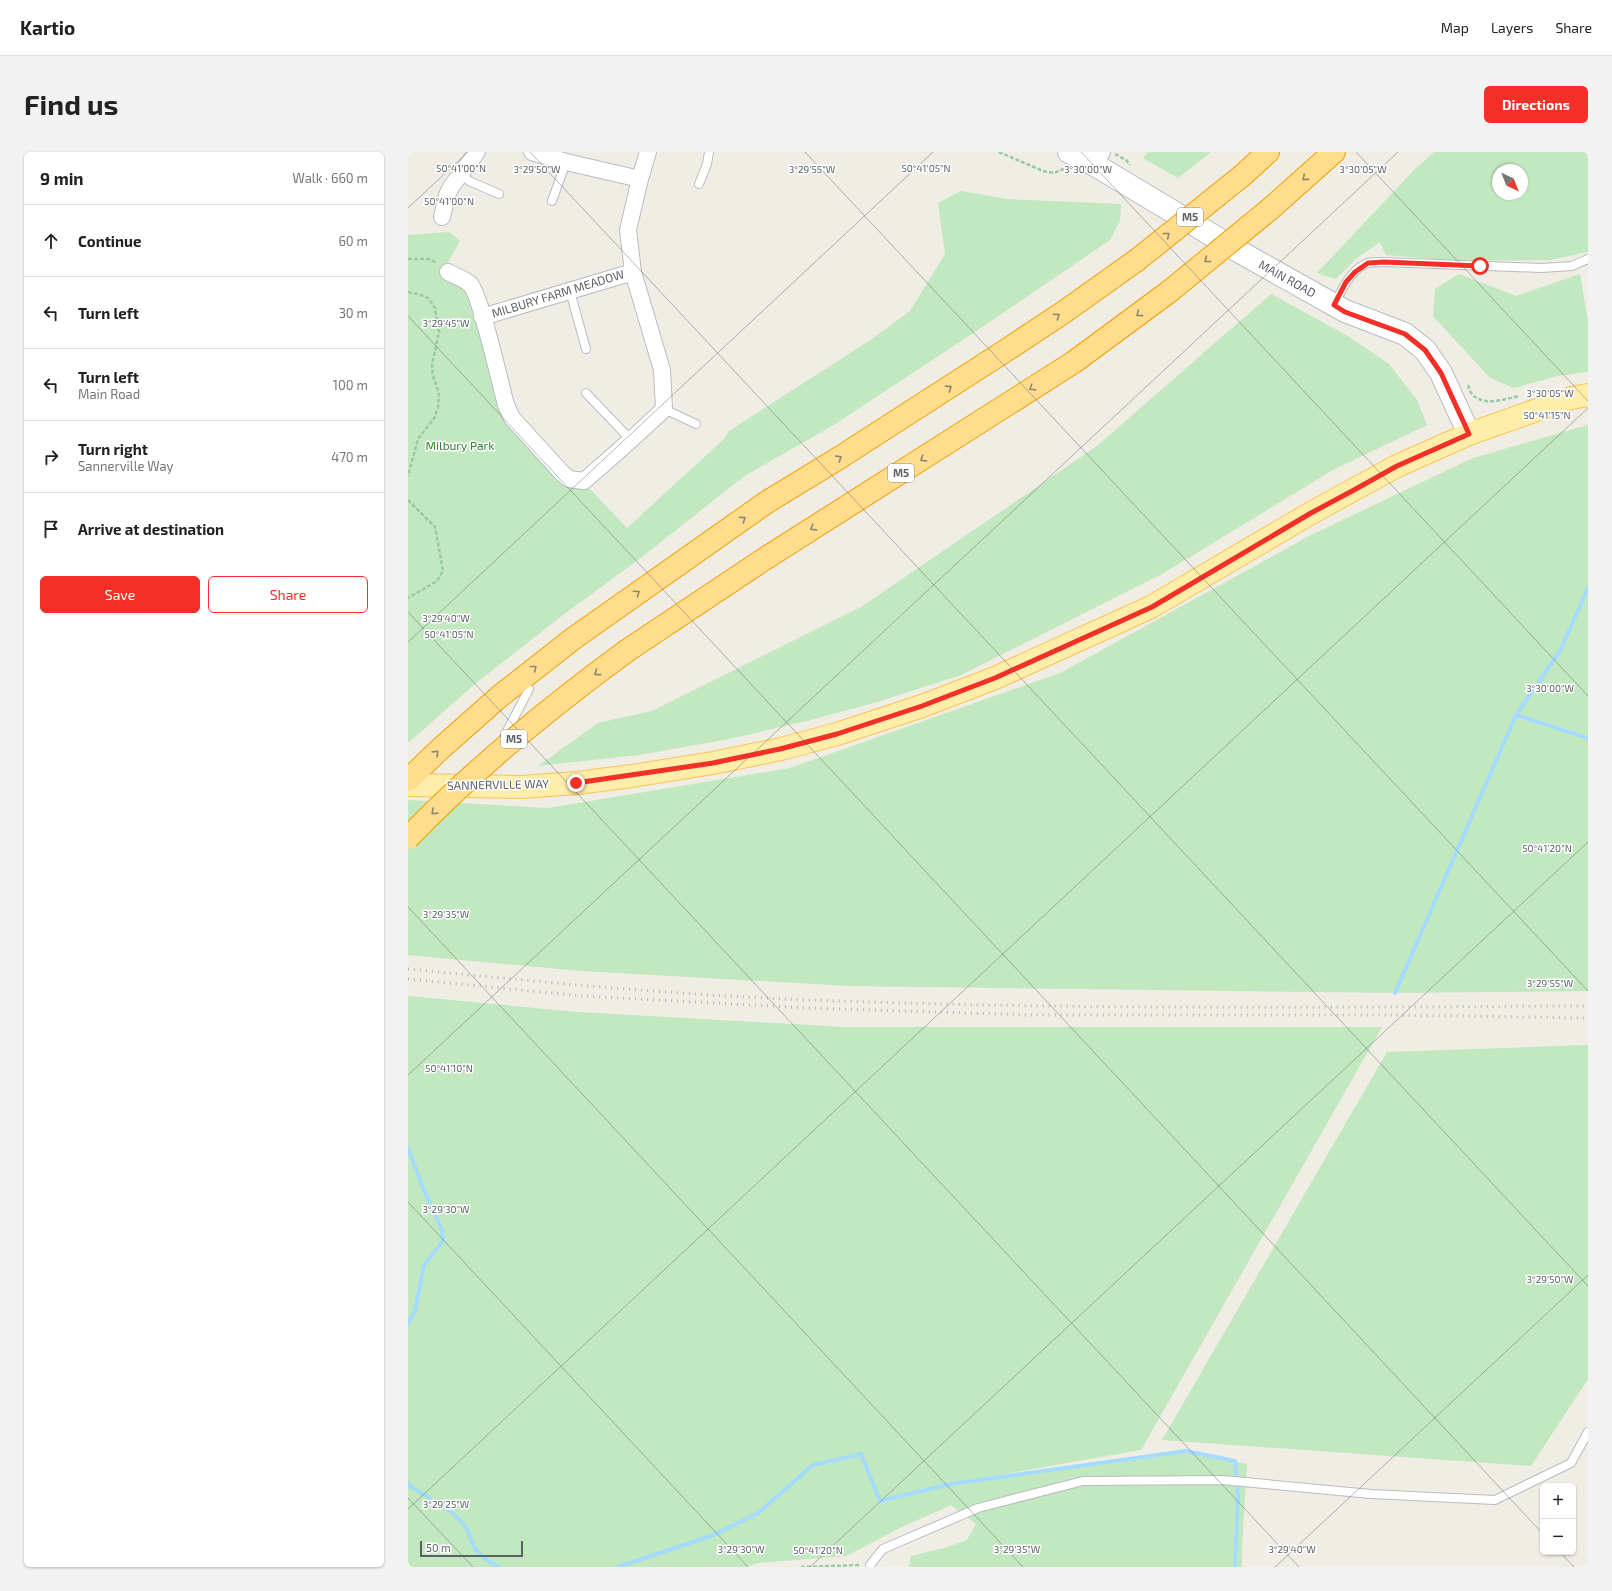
<!DOCTYPE html>
<meta charset="utf-8">
<style>
body{margin:0;font-family:"Exo 2",sans-serif;background:#f2f2f2;color:#222}
.controls{position:absolute;right:12px;bottom:12px;display:grid;overflow:hidden;border-radius:6px;box-shadow:0 1px 3px #0004}
.controls button{width:36px;height:36px;display:grid;place-items:center;padding:0;border:0;border-bottom:1px solid #e0e0e0;background:#fff;color:#222;font:20px sans-serif}
.compass{position:absolute;left:1084px;top:12px;width:36px;height:36px;border-radius:50%;background:#fff;box-shadow:0 1px 3px #0004;rotate:137deg}
.scale{position:absolute;left:12px;bottom:10px;width:103px;box-sizing:border-box;padding-left:4px;border:2px solid #5c6166;border-top:0;font-size:11px;line-height:14px;white-space:nowrap;color:#5c6166;-webkit-text-stroke:3px #fff;paint-order:stroke}
.stop{position:absolute;width:12px;height:12px;margin:-9px;border:3px solid #f32f27;border-radius:50%;background:#fff}
.stop.end{background:#f32f27;border-color:#fff;box-shadow:0 1px 4px #0008}
.list{margin:0;padding:0;list-style:none}
h2{display:flex;justify-content:space-between;align-items:center;height:52px;margin:0;padding:0 16px;font-size:17px}
h2 small{font-size:13px;font-weight:400;color:#767676}
.list li{display:grid;grid-template-columns:26px 1fr auto;gap:12px;align-items:center;box-sizing:border-box;height:72px;padding:0 16px;border-top:1px solid #e0e0e0}
.list b{display:block;font-size:15px;white-space:nowrap}
.list p{margin:0;font-size:13px;white-space:nowrap;color:#767676}
.list em{font-size:13px;font-style:normal;color:#767676}
.actions{display:flex;gap:8px;padding:12px 16px}
.actions a{flex:1;padding:9px 0;border:1px solid #f32f27;border-radius:6px;text-align:center;font-size:14px;color:#f32f27}
.actions .main{background:#f32f27;color:#fff}
.icon{flex:none;width:22px;height:22px;fill:none;stroke:currentColor;stroke-width:2;stroke-linecap:round;stroke-linejoin:round}
.map{position:relative;flex:none;width:1180px;height:1415px;overflow:hidden;border-radius:6px}
header{display:flex;align-items:center;gap:24px;box-sizing:border-box;height:56px;padding:0 20px;background:#fff;border-bottom:1px solid #e0e0e0}
header strong{font-size:19px}
nav{display:flex;gap:22px;margin-inline-start:auto;font-size:14px}
.intro{display:flex;align-items:center;justify-content:space-between;box-sizing:border-box;height:96px;padding:0 24px}
h1{margin:0;font-size:28px}
.button{padding:10px 18px;border-radius:6px;background:#f32f27;color:#fff;font-size:14px;font-weight:700}
main{display:flex;gap:24px;padding:0 24px}
aside{flex:1;background:#fff;border-radius:6px;box-shadow:0 1px 3px #0004}
.map>svg:first-child{display:block}
.green{fill:#c1e8bf;fill-rule:evenodd}
.lines{fill:none;stroke-linecap:round;stroke-linejoin:round}
.stream{stroke:#a5dbff;stroke-width:4}
.lane-casing{stroke:#b9bcc1;stroke-width:10}
.street-casing{stroke:#b9bcc1;stroke-width:18}
.secondary-casing{stroke:#b8bcc1;stroke-width:24}
.primary-casing{stroke:#f9c454;stroke-width:24}
.highway-casing{stroke:#f49e00;stroke-width:24}
.path{stroke:#98caa4;stroke-width:2.5;stroke-dasharray:4 2;stroke-linecap:butt}
.lane{stroke:#fff;stroke-width:8}
.street{stroke:#fff;stroke-width:16}
.secondary{stroke:#fff;stroke-width:22}
.primary{stroke:#fea;stroke-width:22}
.highway{stroke:#ffdd8c;stroke-width:22}
.rail{stroke:#b5b6b7;stroke-width:3;stroke-dasharray:1 5;stroke-linecap:butt}
.highway-bridge-casing{stroke:#f49e00;stroke-width:24;stroke-linecap:butt}
.highway-bridge{stroke:#ffdd8c;stroke-width:22}
.oneway{stroke:#8d8671}
.route{stroke:#f32f27;stroke-width:5}
.ticks{fill:none;stroke:#5c6166;stroke-width:1;stroke-opacity:0.45}
.labels{text-anchor:middle;stroke-width:3;stroke-linejoin:round;paint-order:stroke}
.shield{fill:#fff;stroke:#8d9094;stroke-width:1}
.shield-label{font-size:11px;font-weight:bold;fill:#5c6166}
.street-label{font-size:12px;fill:#5c6166;stroke:#fff}
.park-label{font-size:12px;fill:#2f8230;stroke:#fff}
.ticks-label{font-size:10px;text-anchor:middle;fill:#5c6166;stroke:#fff;stroke-width:3;stroke-linejoin:round;paint-order:stroke}
</style>
<header>
<strong>Kartio</strong>
<nav><a>Map</a><a>Layers</a><a>Share</a></nav>
</header>
<div class="intro"><h1>Find us</h1><a class="button">Directions</a></div>
<main>
<aside>
<h2>9 min<small>Walk · 660 m</small></h2>
<ul class="list">
<li><svg class="icon" aria-label="ahead" viewBox="0 0 24 24"><path d="M12 20V5M6 11l6-6 6 6"/></svg><div><b>Continue</b></div><em>60 m</em></li>
<li><svg class="icon" aria-label="left" viewBox="0 0 24 24"><path d="M17 20v-9H6M10 6l-5 5 5 5"/></svg><div><b>Turn left</b></div><em>30 m</em></li>
<li><svg class="icon" aria-label="left" viewBox="0 0 24 24"><path d="M17 20v-9H6M10 6l-5 5 5 5"/></svg><div><b>Turn left</b><p>Main Road</p></div><em>100 m</em></li>
<li><svg class="icon" aria-label="right" viewBox="0 0 24 24"><path d="M7 20v-9h11M14 6l5 5-5 5"/></svg><div><b>Turn right</b><p>Sannerville Way</p></div><em>470 m</em></li>
<li><svg class="icon" aria-label="arrive" viewBox="0 0 24 24"><path d="M6 21V4h12l-3 4 3 4H6"/></svg><div><b>Arrive at destination</b></div></li>
</ul>
<div class="actions"><a class="main">Save</a><a>Share</a></div>
</aside>
<div class="map">
<svg width="1180" height="1415" viewBox="0 0 1180 1415">
<rect width="100%" height="100%" fill="#efede4"/>
<path class="green" d="M740 0H803L770 26 735 6Z
M1026 0H1180V100L1142 108 1051 109 978 103 972 90 949 106 928 127 909 121 1007 17ZM1090 18H1114V42H1090Z
M553 39 598 47 713 52 712 69 702 88 570 178 424 274 335 325 234 405 155 463 68 531 0 591V83L41 80 52 89 35 119 58 136 97 266 180 335 219 376 316 287 321 279 464 187 502 159 537 102 530 51Z
M1051 122 1108 144 1172 122 1180 170V220L1149 224 1106 236 1082 226 1025 164 1027 137Z
M863 142 940 184 981 212 1009 248 1019 273 925 318 754 422 553 523 469 550 403 568 321 587 231 603 130 614 190 571 244 559 453 455 689 294Z
M1180 273V839L987 841 441 834 174 819 0 803V648L140 656 382 616 652 521 903 383 1065 306Z
M0 844 170 860 437 875H974L733 1298 557 1329 778 1299 839 1312 834 1395V1415H501L503 1404 536 1396 559 1388 568 1372 543 1353 494 1375 438 1404 350 1411 338 1415H0Z
M1180 893V1227L1123 1314 754 1288 979 900Z"/>
<g class="lines">
<path class="stream" d="M1108 563 1180 586
M987 841 1108 563 1152 499 1180 436
M0 996 15 1036 34 1078 35 1089 16 1113 7 1159 0 1172
M0 1331 2 1334 45 1361 58 1375 66 1395 76 1406 90 1415
M210 1415 306 1383 350 1361 405 1313 453 1302 472 1349 542 1332 778 1299 827 1309 830 1344 827 1415"/>
<g class="lane-casing">
<path id="lane" d="M53 22 61 29 91 42
M291 32 299 12 301 0
M144 49 158 10
M162 139 178 197
M927 152C933 138 944 116 960 111 965 110 971 110 976 110L1133 116 1164 114 1180 107
M178 241 222 287
M256 257 288 272
M95 587 121 537
M462 1413 475 1397 570 1356 675 1329 815 1328 963 1342 1087 1348 1163 1311 1180 1280"/>
</g>
<g class="street-casing">
<path id="street" d="M124 0 158 10 232 27
M687 13 694 0
M34 65 39 43 43 35 69 0
M40 120C47 124 56 127 62 132 72 141 93 235 98 253L104 266 155 322 161 327 176 329C204 305 230 282 256 257L254 218 225 120 220 78 232 27 240 0
M74 165 225 120"/>
</g>
<g class="secondary-casing">
<path id="secondary" d="M661 0 687 13 832 100 937 159 997 182 1017 198 1033 221 1061 282"/>
</g>
<g class="primary-casing">
<path id="primary" d="M0 633 114 635 169 631 224 624 305 611 373 597 429 582 514 554 587 526 743 455 903 361 989 314 1061 282 1163 246 1180 243"/>
</g>
<g class="highway-casing">
<path id="highway" d="M835 23 860 0
M862 57 926 0
M220 498 358 406 666 210 762 139
M0 628 31 598 92 544 166 486 359 350 431 306 594 201 656 160 729 108"/>
</g>
<path class="path" d="M591 0 635 19 646 21 656 17
M707 2 718 8 722 13
M0 107H21L29 111
M0 140 13 143 20 146 27 156 31 180 24 213 25 224 31 242 30 255 27 265 10 287 0 324
M1060 233C1061 236 1062 240 1064 242 1075 255 1097 247 1111 244
M0 348 27 375 35 419 29 429 0 446
M393 1415 452 1413"/>
<use href="#lane" class="lane"/>
<use href="#street" class="street"/>
<use href="#secondary" class="secondary"/>
<use href="#primary" class="primary"/>
<use href="#highway" class="highway"/>
<path class="rail" d="M0 817C134 830 268 843 402 848 661 858 921 855 1180 854
M0 827 174 844 401 856 626 863H982L1180 866"/>
<g class="highway-bridge-casing">
<path id="highway-bridge" d="M729 108 835 23
M762 139 862 57
M0 686C67 616 142 555 220 498"/>
</g>
<use href="#highway-bridge" class="highway-bridge"/>
</g>
<defs><path id="oneway-chevron" d="M-2-3.5L2.5 0L-2 3.5" fill="none" stroke-width="1.6" stroke-linecap="round" stroke-linejoin="round"/></defs>
<g class="oneway">
<use href="#oneway-chevron" transform="translate(897 26) rotate(139)"/>
<use href="#oneway-chevron" transform="translate(759 83) rotate(-39)"/>
<use href="#oneway-chevron" transform="translate(799 108) rotate(141)"/>
<use href="#oneway-chevron" transform="translate(731 162) rotate(143)"/>
<use href="#oneway-chevron" transform="translate(649 164) rotate(-34)"/>
<use href="#oneway-chevron" transform="translate(541 236) rotate(-33)"/>
<use href="#oneway-chevron" transform="translate(624 236) rotate(148)"/>
<use href="#oneway-chevron" transform="translate(431 306) rotate(-32)"/>
<use href="#oneway-chevron" transform="translate(515 307) rotate(147)"/>
<use href="#oneway-chevron" transform="translate(335 367) rotate(-34)"/>
<use href="#oneway-chevron" transform="translate(405 376) rotate(148)"/>
<use href="#oneway-chevron" transform="translate(229 441) rotate(-35)"/>
<use href="#oneway-chevron" transform="translate(126 516) rotate(-39)"/>
<use href="#oneway-chevron" transform="translate(189 521) rotate(144)"/>
<use href="#oneway-chevron" transform="translate(28 601) rotate(-44)"/>
<use href="#oneway-chevron" transform="translate(26 660) rotate(136)"/>
</g>
<g class="lines">
<path class="route" d="M168 631 305 611 372 597 429 582 514 554 553 539 587 526 744 455 903 361 946 338 989 314 1061 282 1033 221 1017 198 997 182 937 160 926 153 938 130 947 120 960 111 976 110 1072 114"/>
</g>
<path class="ticks" d="M122 0 1180 1134M397 0 1180 839M673 0 1180 544M948 0 1180 249M0 56 60 0M0 164 1135 1382M0 460 891 1415M0 490 525 0M0 755 615 1415M0 923 990 0M0 1050 340 1415M0 1346 65 1415M0 1357 1180 256M1152 1400 1166 1415M402 1415 1180 690M867 1415 1180 1123"/>
<g class="labels">
<g class="shield">
<rect x="769" y="56" width="26" height="18" rx="3"/>
<rect x="480" y="312" width="26" height="18" rx="3"/>
<rect x="93" y="578" width="26" height="18" rx="3"/>
</g>
<g class="shield-label">
<text x="782" y="69">M5</text>
<text x="493" y="325">M5</text>
<text x="106" y="591">M5</text>
</g>
<g class="street-label">
<text transform="translate(879 127) rotate(29)" y="4">MAIN ROAD</text>
<text transform="translate(150 142) rotate(-17)" y="4">MILBURY FARM MEADOW</text>
<text transform="translate(90 633) rotate(-1)" y="4">SANNERVILLE WAY</text>
</g>
<g class="park-label">
<text x="52" y="298">Milbury Park</text>
</g>
</g>
<g class="ticks-label">
<text x="53" y="20">50°41'00"N</text>
<text x="518" y="20">50°41'05"N</text>
<text x="129" y="21">3°29'50"W</text>
<text x="404" y="21">3°29'55"W</text>
<text x="680" y="21">3°30'00"W</text>
<text x="955" y="21">3°30'05"W</text>
<text x="41" y="53">50°41'00"N</text>
<text x="38" y="175">3°29'45"W</text>
<text x="1142" y="245">3°30'05"W</text>
<text x="1139" y="267">50°41'15"N</text>
<text x="38" y="470">3°29'40"W</text>
<text x="41" y="486">50°41'05"N</text>
<text x="1142" y="540">3°30'00"W</text>
<text x="1139" y="700">50°41'20"N</text>
<text x="38" y="766">3°29'35"W</text>
<text x="1142" y="835">3°29'55"W</text>
<text x="41" y="920">50°41'10"N</text>
<text x="38" y="1061">3°29'30"W</text>
<text x="1142" y="1131">3°29'50"W</text>
<text x="38" y="1356">3°29'25"W</text>
<text x="333" y="1401">3°29'30"W</text>
<text x="609" y="1401">3°29'35"W</text>
<text x="884" y="1401">3°29'40"W</text>
<text x="410" y="1402">50°41'20"N</text>
</g>
</svg>
<div class="controls">
<button>+</button>
<button>−</button>
</div>
<svg class="compass" viewBox="-18 -18 36 36"><path d="M0-13l5 13h-10z" fill="#e53935"/><path d="M0 13l5-13h-10z" fill="#767676"/></svg>
<div class="scale">50 m</div>
<div class="stop" style="left:1072px;top:114px"></div>
<div class="stop end" style="left:168px;top:631px"></div>
</div>
</main>
